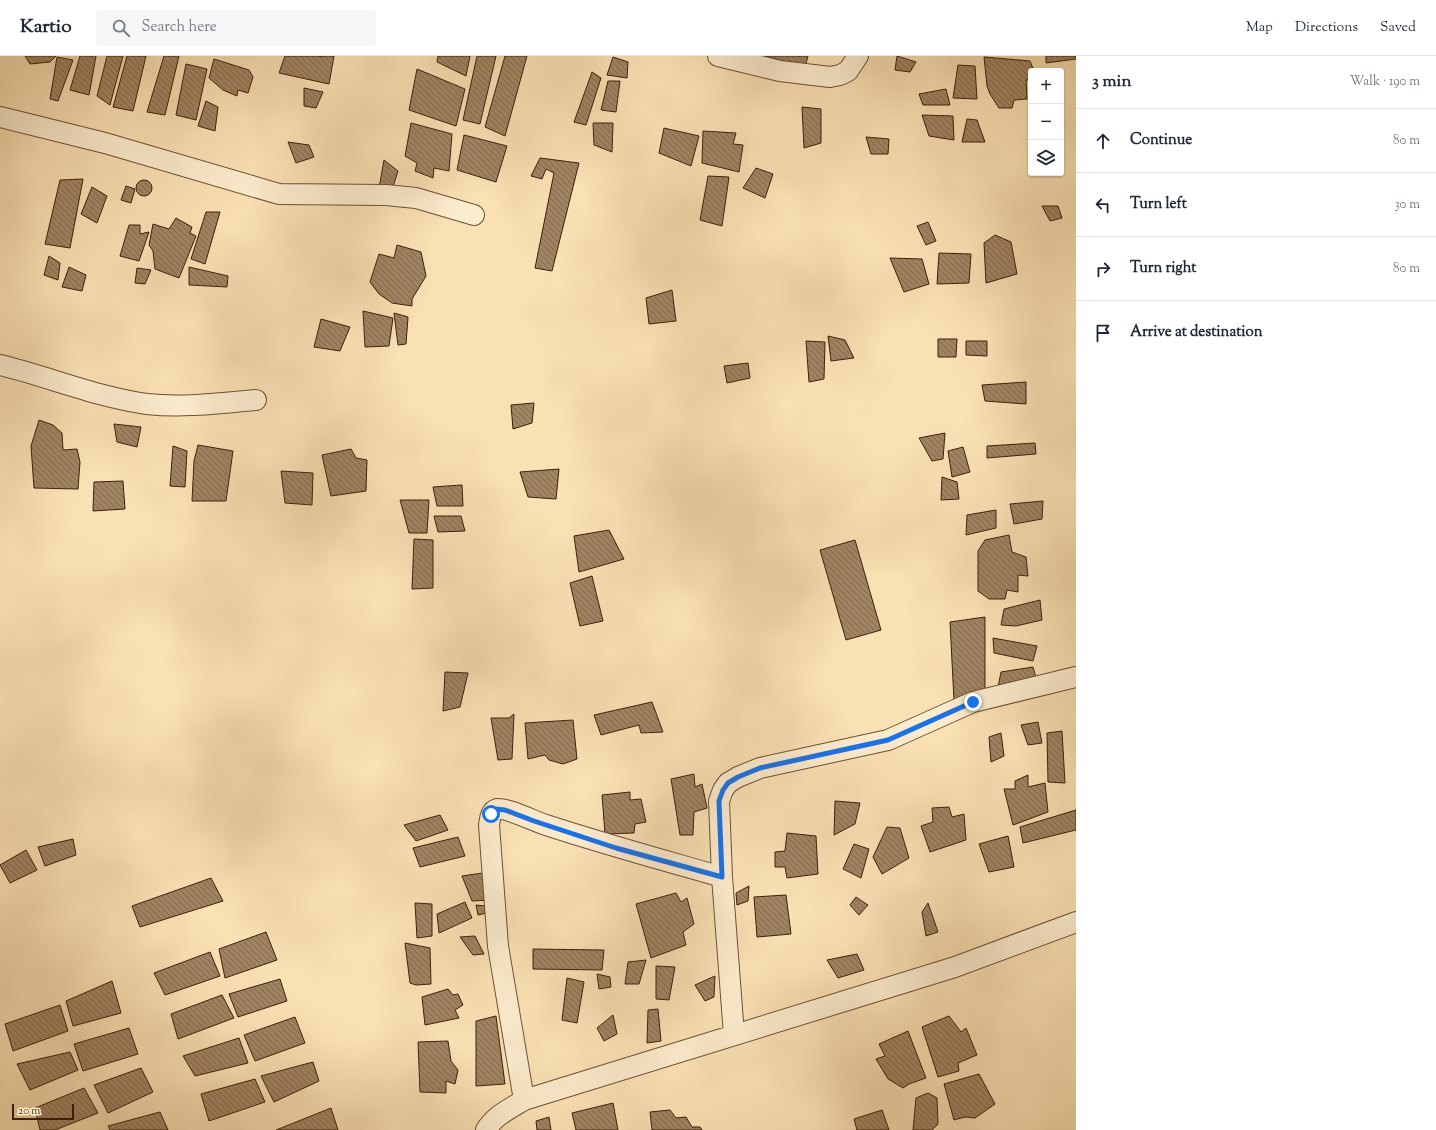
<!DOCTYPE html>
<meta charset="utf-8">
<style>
body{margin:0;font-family:"Sorts Mill Goudy",serif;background:#f6f6f7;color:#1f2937}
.controls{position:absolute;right:12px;top:12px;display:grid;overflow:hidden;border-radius:4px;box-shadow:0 1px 3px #0004}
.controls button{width:36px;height:36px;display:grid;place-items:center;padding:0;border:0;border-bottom:1px solid #e0e1e3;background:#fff;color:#1f2937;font:20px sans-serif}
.scale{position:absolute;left:12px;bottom:10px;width:62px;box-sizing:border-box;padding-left:4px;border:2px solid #3e1f0a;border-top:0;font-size:11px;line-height:14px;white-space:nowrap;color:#3e1f0a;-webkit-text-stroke:3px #fcecce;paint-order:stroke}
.stop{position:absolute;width:12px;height:12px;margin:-9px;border:3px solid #1a73e8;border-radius:50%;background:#fff}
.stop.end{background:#1a73e8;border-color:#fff;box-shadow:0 1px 4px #0008}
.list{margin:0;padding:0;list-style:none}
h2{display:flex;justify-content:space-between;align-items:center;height:52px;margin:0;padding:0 16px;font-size:17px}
h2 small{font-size:13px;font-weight:400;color:#747a83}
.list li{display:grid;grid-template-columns:26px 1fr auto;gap:12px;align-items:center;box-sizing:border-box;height:64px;padding:0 16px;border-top:1px solid #e0e1e3}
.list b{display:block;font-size:15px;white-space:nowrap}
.list em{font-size:13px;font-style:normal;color:#747a83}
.icon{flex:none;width:22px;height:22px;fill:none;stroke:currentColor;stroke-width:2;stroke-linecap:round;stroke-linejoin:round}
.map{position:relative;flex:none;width:1076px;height:1074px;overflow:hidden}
header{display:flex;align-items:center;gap:24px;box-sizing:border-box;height:56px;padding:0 20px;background:#fff;border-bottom:1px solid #e0e1e3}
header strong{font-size:19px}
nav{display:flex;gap:22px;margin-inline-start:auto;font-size:14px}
.search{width:280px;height:36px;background:#f6f6f7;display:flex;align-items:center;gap:10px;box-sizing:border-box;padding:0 14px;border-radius:4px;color:#747a83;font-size:15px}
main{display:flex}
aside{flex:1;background:#fff}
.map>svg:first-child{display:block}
.building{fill:url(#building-back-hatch);stroke:#3e1f0a}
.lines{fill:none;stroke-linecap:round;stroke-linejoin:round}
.street-casing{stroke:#6d5034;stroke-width:22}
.street{stroke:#fcecce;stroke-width:20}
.route{stroke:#1a73e8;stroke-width:5}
</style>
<header>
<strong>Kartio</strong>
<div class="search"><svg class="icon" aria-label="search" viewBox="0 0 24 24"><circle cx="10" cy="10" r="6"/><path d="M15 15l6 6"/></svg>Search here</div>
<nav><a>Map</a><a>Directions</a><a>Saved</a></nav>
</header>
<main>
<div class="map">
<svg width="1076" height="1074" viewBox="0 0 1076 1074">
<defs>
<pattern id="building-back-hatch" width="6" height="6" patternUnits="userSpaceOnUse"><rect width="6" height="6" fill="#a08462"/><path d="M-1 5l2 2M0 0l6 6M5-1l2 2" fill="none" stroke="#846b4f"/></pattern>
</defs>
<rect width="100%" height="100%" fill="#fae1b4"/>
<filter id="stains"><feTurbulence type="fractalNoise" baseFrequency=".005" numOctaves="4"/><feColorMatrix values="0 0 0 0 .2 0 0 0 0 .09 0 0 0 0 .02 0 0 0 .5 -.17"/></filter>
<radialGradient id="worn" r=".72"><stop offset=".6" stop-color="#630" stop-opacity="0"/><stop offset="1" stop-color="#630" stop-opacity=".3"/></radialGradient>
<path class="building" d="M25 0H56L50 6 30 8Z
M80 0H96L89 39 70 34Z
M107 0H123L110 49 97 40Z
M127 0H146L133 55 113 51Z
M164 0H179L165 59 147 56Z
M285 0H320V1L324 0H334L329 28 279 17Z
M438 0H470L466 20 437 6Z
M477 0H496L480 68 463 64Z
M505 0H527L505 80 485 71Z
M764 0H808L805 11Z
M897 0 916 6 910 16 895 14Z
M1046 0H1076V3L1046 7Z
M57 1 73 4 58 45 50 43Z
M613 1 628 6 627 22 607 19Z
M984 1 1030 5 1034 15H1031V24H1026L1027 43 1014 44 1012 52H999L990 38 987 30Z
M214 3 249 14 253 21 248 37 238 34 237 40 223 34 209 22Z
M186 8 207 13 196 64 176 59Z
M958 9 975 10 977 43 953 42Z
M417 13 465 33 456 70 409 54Z
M592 16 601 22 586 69 574 66Z
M608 25H620L616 56 601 54Z
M304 32 323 36 316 52 304 50Z
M946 33 950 49H923L919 38Z
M206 45 218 51 215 75 198 70Z
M802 51 821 53V87L804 92Z
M922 59 953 60 954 84 929 80Z
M967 63 977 64 985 86H962Z
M411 67 452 78 449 115 434 112 433 122 415 115 417 107 405 100Z
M593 67H613L612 96 594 89Z
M664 72 699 80 691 110 659 97Z
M703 75 736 77 733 88 743 89 739 116 702 107Z
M464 79 507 90 496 126 457 114Z
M866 81 889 83 888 98H871Z
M288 86 309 89 314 101 296 107Z
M540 102 579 107 552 215 535 212 554 117 546 113 542 123 531 120Z
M384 104 398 115 392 134 379 132Z
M756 112 773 118 765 142 743 132Z
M708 120 729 121 722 170 700 164Z
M83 123 70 192 45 188 60 124Z
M136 132a8 8 0 1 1 16 0a8 8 0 1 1-16 0Z
M126 130 135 133 131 147 121 144Z
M92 131 107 140 97 167 81 158Z
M1042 150H1058L1062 162 1050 165Z
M206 156H220L205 208 191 203Z
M176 162 192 171 190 177 196 180 179 222 155 213 153 195 149 189 153 168 169 173Z
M928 166 936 185 926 189 917 170Z
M129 169H140V178L149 176 139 205 120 200Z
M995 179 1011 186 1017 218 986 227 984 187Z
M397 189 421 196 426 220 412 243V250L392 247 379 238 370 226 379 198 394 202Z
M939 197 971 198 969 227 937 228Z
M49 200 60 207 58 224 44 219Z
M890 202 922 203 929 228 904 236Z
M69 211 86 219 82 235 62 231Z
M189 211 228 220 227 231 189 229Z
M137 212 151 214 145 228 135 227Z
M672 234 676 265 649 268 646 242Z
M363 255 393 262 389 290 365 291Z
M394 257 408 261 406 288 398 289Z
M321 263 350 271 340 295 314 291Z
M828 280 845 284 854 302 831 305Z
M938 283H957L956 301H938Z
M806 285 825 286 824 323 809 326Z
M966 285H987V300L966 299Z
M748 307 750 322 727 327 724 310Z
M1026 326V348L985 345 982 329Z
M534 347 532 367 513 373 511 349Z
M39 364 53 369 62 377 63 394 77 393 80 406 78 433 34 432 31 390Z
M114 368 141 371 137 391 117 386Z
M945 377 943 403 932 405 919 382Z
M1035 387 1036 398 987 402V390Z
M198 389 233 395 226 445H192L194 405Z
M173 390 187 395 185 431 170 430Z
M963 391 970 416 952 421 948 395Z
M351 393 356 402 367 404 366 435 331 440 322 399Z
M559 413 556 443 528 441 520 416Z
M281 415 313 417 312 449 285 447Z
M942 421 957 426 959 443 941 444Z
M123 425 125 453 93 455 94 426Z
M462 429 463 450H437L433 431Z
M400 444H429L427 477H409Z
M1043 445 1042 463 1014 468 1010 448Z
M996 454V472L966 479 967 459Z
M434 460H461L465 475 438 476Z
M609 474 624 503 579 516 574 480Z
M1009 479 1012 496 1026 501 1028 520 1018 519V536L1007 534 1005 543H989L978 535V495L985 484Z
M414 483 433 484V532L412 533Z
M855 484 881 574 846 584 820 494Z
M592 520 603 565 580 570 570 527Z
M1040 544 1042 564 1016 570 1001 569 1004 553Z
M985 561V634L954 645 950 566Z
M993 582 1037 590 1033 605 994 597Z
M1033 611 1037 625 998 631 1001 616Z
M445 616 468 617 460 651 443 655Z
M652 646 663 676 641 677 639 669 601 679 594 659Z
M514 658 512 703 498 704 491 662H509Z
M573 664 577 703 563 708 549 704 545 699 528 703 525 667Z
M1038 666 1042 687 1028 689 1021 669Z
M1062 675 1065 727 1048 726 1047 677Z
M1001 677 1004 700 991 706 989 681Z
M694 718 695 731 702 728 707 752 694 756 693 779H680L671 723Z
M1028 719V731L1045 727 1048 756 1013 769 1004 733H1015V725Z
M630 736V744L641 743 646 766 635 768 634 777 605 778 602 739Z
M835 745 860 747 855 768 834 779Z
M949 751 952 761 964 758 966 784 930 796 921 770 933 766 932 752Z
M1076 754V774L1023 787 1020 771Z
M440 759 448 774 416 785 404 769Z
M887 771 900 772 909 802 882 818 873 801Z
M787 777 816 780 818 818 787 822 785 811H775V796L785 795Z
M1008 780 1014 811 989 816 979 788Z
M458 781 465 800 420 811 413 792Z
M73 783 76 799 45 810 38 791Z
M854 788 869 793 861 822 843 813Z
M26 794 37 814 10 827 0 809Z
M483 817 490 844 472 845 462 820Z
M211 822 223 845 140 871 132 850Z
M749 830 748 845 737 849 736 837Z
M676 837 681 846 687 842 694 868 683 876 686 889 651 902 636 848Z
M786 839 791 878 757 881 754 841Z
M856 841 868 849 859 859 850 849Z
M465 846 472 862 439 877 437 858Z
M415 847 432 848V880L417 882Z
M928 847 938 876 926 880 922 856Z
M476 849 485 850 487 857 478 859Z
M266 876 277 904 225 922 219 893Z
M475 880 484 898 473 899 460 881Z
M405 887 430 892 431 928 416 929 410 927Z
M533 893 604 894 602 914 533 913Z
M210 896 220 920 165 939 154 917Z
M857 898 864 914 838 922 827 904Z
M646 904 639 928H625L628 906Z
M656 910 675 911 669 944 656 943Z
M597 918 610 921 611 931 599 933Z
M715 920 714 941 705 945 695 929Z
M567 922 584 926 577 967 562 964Z
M280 923 287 945 238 961 229 938Z
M112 925 121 957 73 970 66 945Z
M448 933 453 939 458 938 463 949 455 954 459 962 425 969 422 941Z
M222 939 234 962 178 983 171 958Z
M60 949 68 975 13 995 5 968Z
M658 953 661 985 647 987 648 954Z
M613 959 617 978 604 985 597 972Z
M496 960 505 1028 476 1030V965Z
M949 960 961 976 966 972 977 999 958 1007 959 1015 938 1021 922 971Z
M295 961 305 987 255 1005 244 979Z
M129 972 138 998 83 1015 74 988Z
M908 975 926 1022 909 1028 903 1032 888 1023 876 1003 885 1000 879 988Z
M239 982 248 1007 195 1020 183 1000Z
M448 985 451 1005 458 1014 455 1028 446 1025V1037L420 1036 418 986Z
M70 996 78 1014 30 1034 17 1008Z
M313 1006 319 1025 274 1046 261 1020Z
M141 1012 153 1036 108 1057 94 1029Z
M979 1018 995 1048 975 1062 965 1061 954 1064 944 1028Z
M255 1023 265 1046 209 1065 201 1038Z
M84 1032 98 1057 55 1074H40L35 1052Z
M928 1037 937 1042 938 1068 932 1074H913L916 1042Z
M613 1047 618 1074H576L572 1057Z
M331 1052 338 1074H276Z
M670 1054 676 1062 686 1061 692 1071H700L702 1074H652L650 1056Z
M882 1054 889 1074H857L854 1063Z
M160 1056 168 1074H110L108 1070Z
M549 1061 551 1074H537L536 1065Z"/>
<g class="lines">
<g class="street-casing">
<path id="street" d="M718 0 780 15 830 21 840 19 848 15 858 0
M0 61 105 87 279 138 386 139 416 142 474 159
M0 309C49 321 97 341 147 348 183 352 220 347 256 344
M734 979 722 821 719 745 723 734 728 727 738 721 760 712 888 684 973 646 1076 621
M524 1044 498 890 489 769C490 764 490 755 497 753 505 751 536 766 546 769 604 788 663 804 722 821
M486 1074C495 1059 510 1053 524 1044L955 911 1076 866"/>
</g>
<use href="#street" class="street"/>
</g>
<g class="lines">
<path class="route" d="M491 758 496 753 505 754 534 765 616 792 722 821 719 745 723 734 728 727 738 721 760 712 888 684 973 646"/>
</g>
<rect width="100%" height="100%" filter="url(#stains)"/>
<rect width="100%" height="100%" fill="url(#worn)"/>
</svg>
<div class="controls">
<button>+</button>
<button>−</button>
<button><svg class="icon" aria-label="layers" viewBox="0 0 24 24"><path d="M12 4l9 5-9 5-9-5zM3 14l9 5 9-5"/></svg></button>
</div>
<div class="scale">20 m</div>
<div class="stop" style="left:491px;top:758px"></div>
<div class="stop end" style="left:973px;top:646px"></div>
</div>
<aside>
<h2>3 min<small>Walk · 190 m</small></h2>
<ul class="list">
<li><svg class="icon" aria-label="ahead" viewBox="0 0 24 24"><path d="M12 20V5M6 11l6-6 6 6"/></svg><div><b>Continue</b></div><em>80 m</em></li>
<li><svg class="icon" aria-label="left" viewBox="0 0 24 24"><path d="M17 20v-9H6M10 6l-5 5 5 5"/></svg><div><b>Turn left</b></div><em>30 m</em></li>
<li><svg class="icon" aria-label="right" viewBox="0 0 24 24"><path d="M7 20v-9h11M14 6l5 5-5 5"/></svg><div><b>Turn right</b></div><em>80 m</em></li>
<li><svg class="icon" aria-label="arrive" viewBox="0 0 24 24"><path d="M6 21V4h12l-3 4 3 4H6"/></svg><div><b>Arrive at destination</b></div></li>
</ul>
</aside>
</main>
